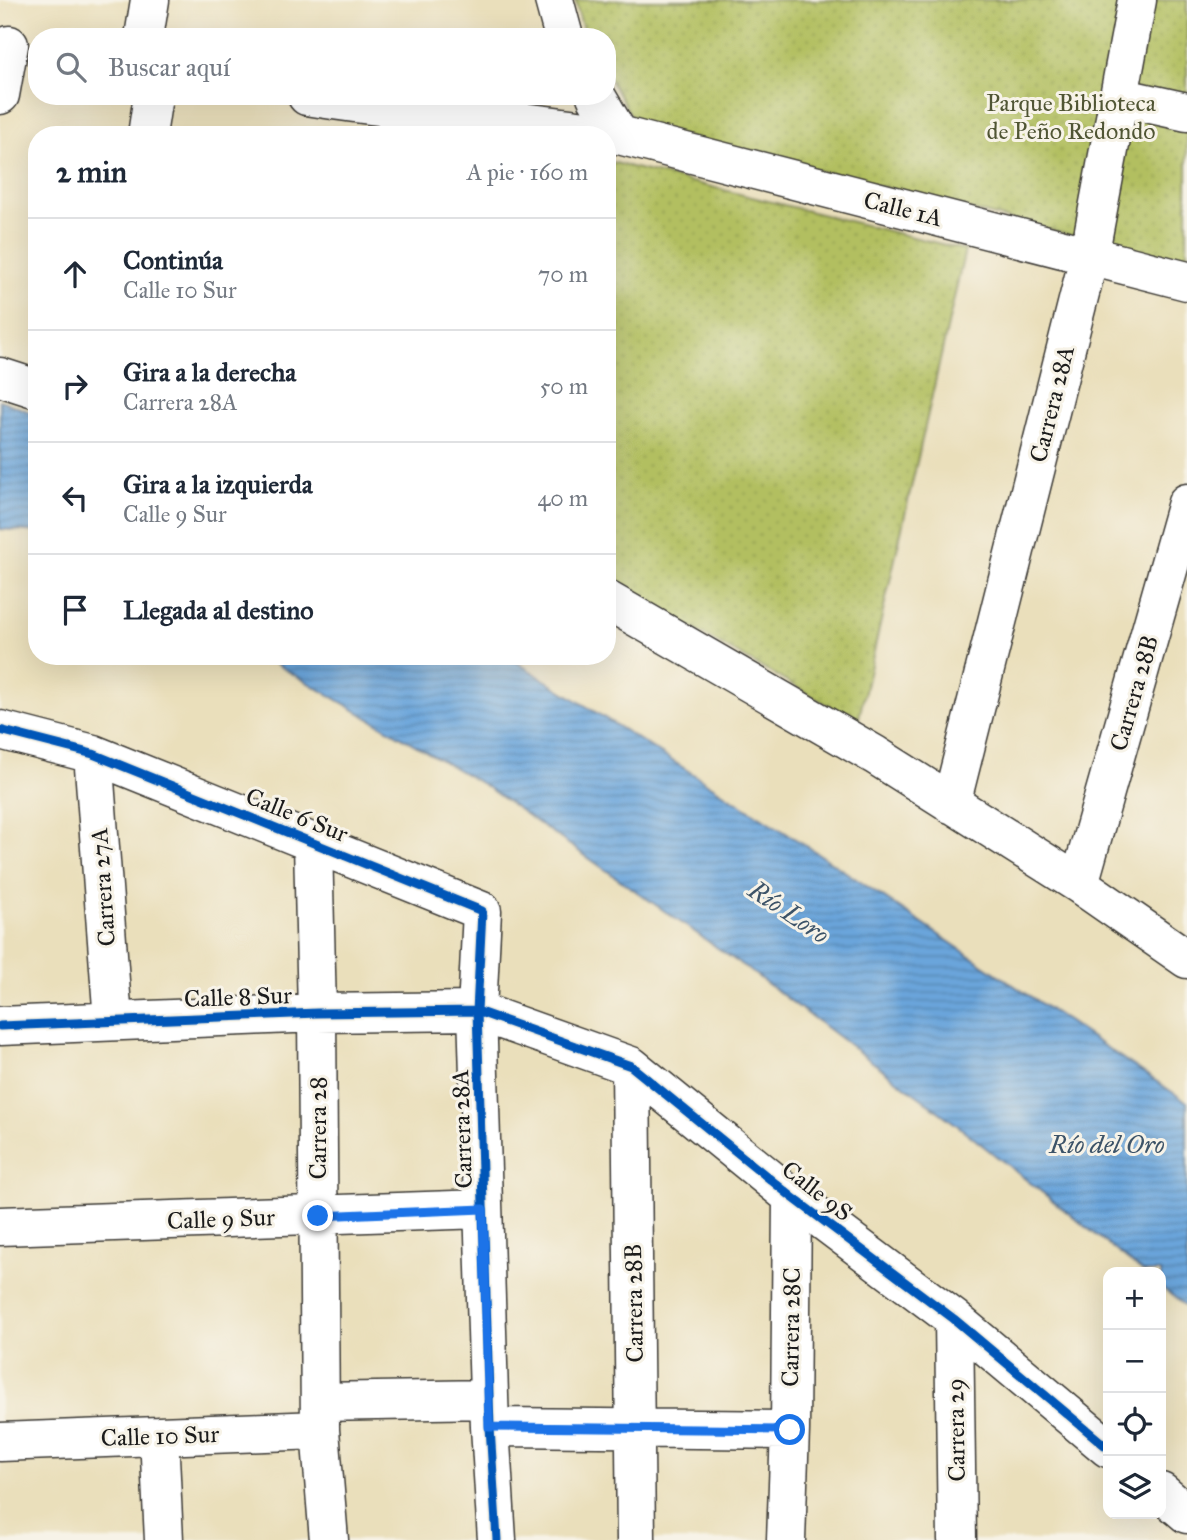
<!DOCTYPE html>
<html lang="es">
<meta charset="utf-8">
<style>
body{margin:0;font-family:"IM FELL Great Primer",serif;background:#f6f6f7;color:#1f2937}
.controls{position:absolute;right:21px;bottom:21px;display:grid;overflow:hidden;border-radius:14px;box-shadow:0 7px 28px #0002}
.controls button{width:63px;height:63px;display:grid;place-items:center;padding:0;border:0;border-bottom:2px solid #e0e1e3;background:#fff;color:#1f2937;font:35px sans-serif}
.stop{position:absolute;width:21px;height:21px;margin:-16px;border:5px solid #1a73e8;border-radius:50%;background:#fff}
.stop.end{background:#1a73e8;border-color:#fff;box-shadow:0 2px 7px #0008}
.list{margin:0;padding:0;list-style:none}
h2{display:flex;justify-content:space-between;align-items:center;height:91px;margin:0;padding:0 28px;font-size:30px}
h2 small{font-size:23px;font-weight:400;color:#747a83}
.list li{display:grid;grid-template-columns:46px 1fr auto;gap:21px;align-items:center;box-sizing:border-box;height:112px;padding:0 28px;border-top:2px solid #e0e1e3}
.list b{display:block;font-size:26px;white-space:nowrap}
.list p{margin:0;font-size:23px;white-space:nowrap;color:#747a83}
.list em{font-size:23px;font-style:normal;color:#747a83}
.icon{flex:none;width:38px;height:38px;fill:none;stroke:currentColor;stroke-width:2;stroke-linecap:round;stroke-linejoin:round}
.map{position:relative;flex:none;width:1187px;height:1540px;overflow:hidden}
.search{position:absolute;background:#fff;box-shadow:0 7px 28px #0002;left:28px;top:28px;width:588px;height:77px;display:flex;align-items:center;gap:18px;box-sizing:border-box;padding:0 24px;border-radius:28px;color:#747a83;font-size:26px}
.panel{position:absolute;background:#fff;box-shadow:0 7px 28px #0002;left:28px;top:126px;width:588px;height:539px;border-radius:28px}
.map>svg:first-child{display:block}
.park{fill:url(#park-dots);stroke:#676e3e;stroke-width:2}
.water{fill:url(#water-rules);stroke:#44607c;stroke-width:2}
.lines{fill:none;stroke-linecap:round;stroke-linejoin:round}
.minor-casing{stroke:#3b3934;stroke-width:41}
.minor{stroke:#fff;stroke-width:38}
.cycleway-casing{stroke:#f7f3e8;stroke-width:13}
.cycleway{stroke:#0057b8;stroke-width:9}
.route{stroke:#1a73e8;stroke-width:9}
.labels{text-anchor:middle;stroke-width:6;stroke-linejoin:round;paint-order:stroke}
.park-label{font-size:24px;fill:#505534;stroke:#f7f3e8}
.street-label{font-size:24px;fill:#1c1c1c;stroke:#f7f3e8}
.water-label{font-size:26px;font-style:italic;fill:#3c5368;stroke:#f7f3e8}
</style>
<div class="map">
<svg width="1187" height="1540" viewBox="0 0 1187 1540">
<defs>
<pattern id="park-dots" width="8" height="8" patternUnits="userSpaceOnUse" patternTransform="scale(1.75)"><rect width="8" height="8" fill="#b2bf61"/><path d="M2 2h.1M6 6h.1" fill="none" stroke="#98a454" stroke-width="1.8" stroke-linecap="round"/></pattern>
<pattern id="water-rules" width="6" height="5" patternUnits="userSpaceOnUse" patternTransform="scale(1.75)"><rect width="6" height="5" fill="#6ba5db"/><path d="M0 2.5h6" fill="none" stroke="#5786b1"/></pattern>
</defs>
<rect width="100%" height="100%" fill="#f7f3e8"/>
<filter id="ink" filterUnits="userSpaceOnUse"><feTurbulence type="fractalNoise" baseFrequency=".0143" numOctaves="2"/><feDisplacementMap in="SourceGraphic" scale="14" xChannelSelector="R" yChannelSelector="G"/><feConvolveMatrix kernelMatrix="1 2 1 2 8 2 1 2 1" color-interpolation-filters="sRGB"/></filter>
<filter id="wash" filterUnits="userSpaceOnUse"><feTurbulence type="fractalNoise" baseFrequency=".00686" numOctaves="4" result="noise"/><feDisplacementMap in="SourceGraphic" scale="28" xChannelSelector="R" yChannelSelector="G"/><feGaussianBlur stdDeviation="1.57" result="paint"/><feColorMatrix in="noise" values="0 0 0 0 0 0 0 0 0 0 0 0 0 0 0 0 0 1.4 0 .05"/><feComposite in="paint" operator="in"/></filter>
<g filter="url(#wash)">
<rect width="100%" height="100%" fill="#eadfbb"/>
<path class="park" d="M575 0H1187V265L636 124 607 75V37H585Z
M607 161 965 250 858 722 607 580Z"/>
<path class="water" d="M0 400 37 415V532L0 529Z
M262 656H507L816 852 1187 1102V1307L1161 1287V1272H1143L957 1125 749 970 484 785Z"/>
</g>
<g filter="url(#ink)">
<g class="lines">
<g class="minor-casing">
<path id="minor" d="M554 0 564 37
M144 37 150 0
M0 95 9 45
M307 96C410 113 515 118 619 135L1187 281
M596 96 619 135
M1119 97 1187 112
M147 135 153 96
M0 377 37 389
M607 600 875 755 1079 884 1187 959
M0 730 93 754 482 911 477 1011 490 1427 497 1540
M93 754 113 1021
M951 804 1089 257 1137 0
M313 843 317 1013 320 1430 329 1540
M1079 884 1187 503
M0 1026 317 1013 477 1011 631 1066 792 1197 954 1319 1108 1448
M631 1066 636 1540
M0 1226 483 1209
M954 1319 957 1540
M320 1402 489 1399
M490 1427 790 1430
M159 1436 164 1540
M0 1442 320 1430
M1161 1492 1187 1514
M786 1540 790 1430 792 1197"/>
</g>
<use href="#minor" class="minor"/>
<g class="cycleway-casing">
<path id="cycleway" d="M0 730 93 754 482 911 477 1011 490 1427 497 1540
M0 1026 317 1013 477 1011 631 1066 792 1197 954 1319 1108 1448"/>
</g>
<use href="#cycleway" class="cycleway"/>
</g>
</g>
<g class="lines" filter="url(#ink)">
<path class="route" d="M318 1216 483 1209 489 1427 790 1430"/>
</g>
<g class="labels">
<g class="park-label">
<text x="1071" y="111">Parque Biblioteca<tspan x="1071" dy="28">de Peño Redondo</tspan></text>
</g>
<g class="street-label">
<text transform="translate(903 209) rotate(14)" y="8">Calle 1A</text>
<text transform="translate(1052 404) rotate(-76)" y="8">Carrera 28A</text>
<text transform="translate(1134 693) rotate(-74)" y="8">Carrera 28B</text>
<text transform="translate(297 815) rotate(22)" y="8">Calle 6 Sur</text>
<text transform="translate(103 887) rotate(-94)" y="8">Carrera 27A</text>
<text transform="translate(238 997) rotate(-2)" y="8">Calle 8 Sur</text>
<text transform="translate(318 1128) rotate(-90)" y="8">Carrera 28</text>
<text transform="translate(462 1129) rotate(-92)" y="8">Carrera 28A</text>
<text transform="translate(817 1191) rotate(38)" y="8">Calle 9S</text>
<text transform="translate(221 1219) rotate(-2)" y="8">Calle 9 Sur</text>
<text transform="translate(634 1303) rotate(-91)" y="8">Carrera 28B</text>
<text transform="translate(791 1327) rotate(-89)" y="8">Carrera 28C</text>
<text transform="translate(956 1430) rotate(-91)" y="8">Carrera 29</text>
<text transform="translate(160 1436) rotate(-2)" y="8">Calle 10 Sur</text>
</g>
<g class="water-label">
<text transform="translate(789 912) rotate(34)" y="9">Río Loro</text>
<text x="1107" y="1153">Río del Oro</text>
</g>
</g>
</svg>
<div class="controls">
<button>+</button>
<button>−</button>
<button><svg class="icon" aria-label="locate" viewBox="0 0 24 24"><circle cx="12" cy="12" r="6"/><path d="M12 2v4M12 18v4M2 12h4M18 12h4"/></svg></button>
<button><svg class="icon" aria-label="layers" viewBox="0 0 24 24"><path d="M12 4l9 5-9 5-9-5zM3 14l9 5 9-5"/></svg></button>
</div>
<div class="stop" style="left:790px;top:1430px"></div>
<div class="stop end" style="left:318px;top:1216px"></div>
<div class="search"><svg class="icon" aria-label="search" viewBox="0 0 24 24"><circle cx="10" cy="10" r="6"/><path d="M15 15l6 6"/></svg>Buscar aquí</div>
<section class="panel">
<h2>2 min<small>A pie · 160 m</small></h2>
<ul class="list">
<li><svg class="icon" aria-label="ahead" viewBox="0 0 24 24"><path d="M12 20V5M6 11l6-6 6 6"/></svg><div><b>Continúa</b><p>Calle 10 Sur</p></div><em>70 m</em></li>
<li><svg class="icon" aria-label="right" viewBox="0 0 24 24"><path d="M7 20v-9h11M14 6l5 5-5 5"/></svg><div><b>Gira a la derecha</b><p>Carrera 28A</p></div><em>50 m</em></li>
<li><svg class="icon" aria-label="left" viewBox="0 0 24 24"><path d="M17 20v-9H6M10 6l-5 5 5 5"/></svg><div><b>Gira a la izquierda</b><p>Calle 9 Sur</p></div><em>40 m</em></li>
<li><svg class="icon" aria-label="arrive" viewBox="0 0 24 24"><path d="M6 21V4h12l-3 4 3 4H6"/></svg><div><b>Llegada al destino</b></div></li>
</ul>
</section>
</div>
